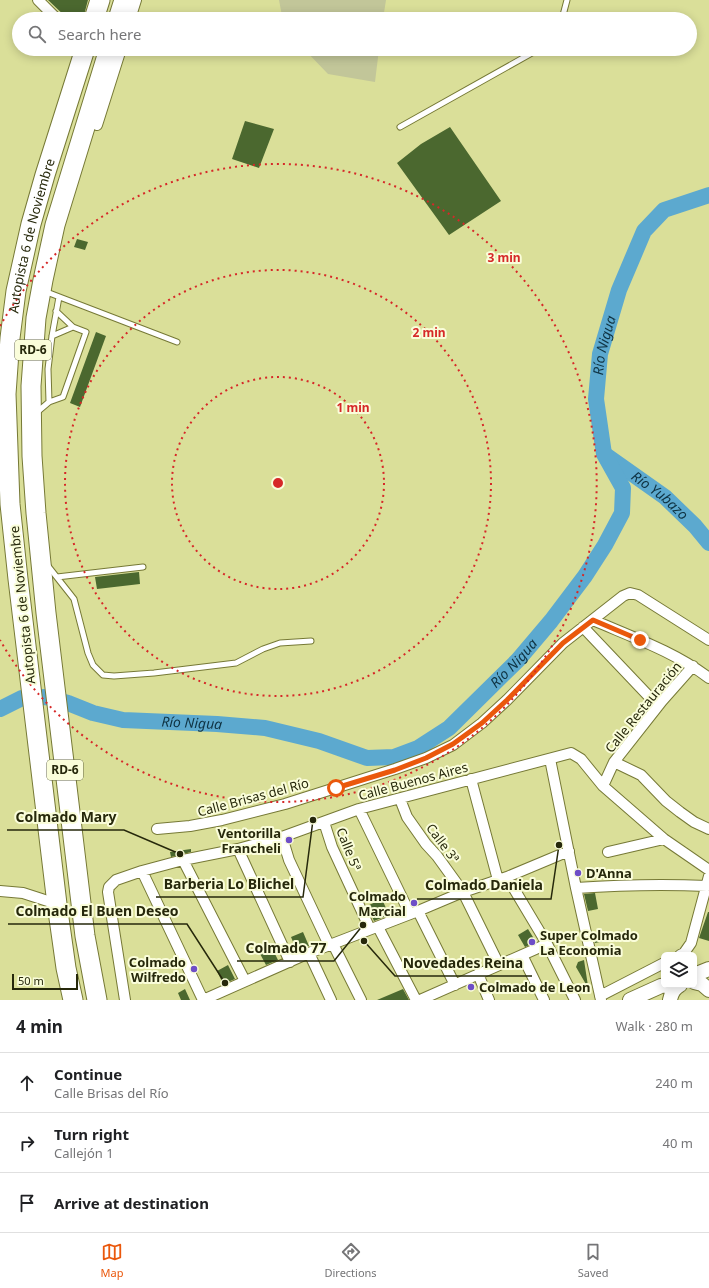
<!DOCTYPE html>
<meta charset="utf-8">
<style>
body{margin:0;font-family:"Noto Sans",sans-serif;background:#f6f6f6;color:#202124}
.controls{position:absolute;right:12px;bottom:12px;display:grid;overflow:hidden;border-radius:6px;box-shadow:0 2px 10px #0003}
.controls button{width:36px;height:36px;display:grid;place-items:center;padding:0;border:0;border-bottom:1px solid #e0e0e0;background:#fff;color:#202124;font:20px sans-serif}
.scale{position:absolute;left:12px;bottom:10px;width:66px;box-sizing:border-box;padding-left:4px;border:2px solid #26280b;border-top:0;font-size:11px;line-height:14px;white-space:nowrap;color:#26280b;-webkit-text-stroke:3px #fafdda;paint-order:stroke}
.stop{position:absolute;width:12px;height:12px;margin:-9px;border:3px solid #ea580c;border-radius:50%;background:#fff}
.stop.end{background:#ea580c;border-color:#fff;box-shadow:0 1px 4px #0008}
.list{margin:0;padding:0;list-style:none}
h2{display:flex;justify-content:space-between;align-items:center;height:52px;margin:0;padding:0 16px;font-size:17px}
h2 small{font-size:13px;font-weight:400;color:#757577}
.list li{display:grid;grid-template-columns:26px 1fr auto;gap:12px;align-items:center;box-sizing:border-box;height:60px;padding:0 16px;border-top:1px solid #e0e0e0}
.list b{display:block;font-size:15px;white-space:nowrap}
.list p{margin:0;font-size:13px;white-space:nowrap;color:#757577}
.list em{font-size:13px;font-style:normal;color:#757577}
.icon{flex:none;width:22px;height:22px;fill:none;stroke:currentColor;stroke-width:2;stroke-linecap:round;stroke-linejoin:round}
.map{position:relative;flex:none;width:709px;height:1000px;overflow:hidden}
.search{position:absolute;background:#fff;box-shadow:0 2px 10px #0003;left:12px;right:12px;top:12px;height:44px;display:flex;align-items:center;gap:10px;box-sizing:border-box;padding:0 14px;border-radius:22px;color:#757577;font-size:15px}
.sheet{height:232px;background:#fff}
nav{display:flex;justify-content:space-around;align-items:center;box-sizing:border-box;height:56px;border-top:1px solid #e0e0e0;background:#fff;font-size:11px;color:#757577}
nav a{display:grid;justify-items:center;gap:2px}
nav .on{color:#ea580c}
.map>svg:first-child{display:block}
.green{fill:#c2c699}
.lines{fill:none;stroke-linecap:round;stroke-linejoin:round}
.river{stroke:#5ca9cf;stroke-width:16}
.building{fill:#4b682f}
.lane-casing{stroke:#767936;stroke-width:7}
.street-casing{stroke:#767936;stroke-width:12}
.secondary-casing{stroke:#767936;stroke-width:16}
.highway-casing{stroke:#767936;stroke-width:21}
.lane{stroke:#fff;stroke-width:5}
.street{stroke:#fff;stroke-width:10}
.secondary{stroke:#fff;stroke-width:14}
.highway{stroke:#fff;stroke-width:19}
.route{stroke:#ea580c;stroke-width:5}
.ring{fill:none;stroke:#d62828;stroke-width:2;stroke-dasharray:2 4}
.poi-dot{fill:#6e4ec7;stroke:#fafdda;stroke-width:1.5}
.labels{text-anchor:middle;stroke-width:4;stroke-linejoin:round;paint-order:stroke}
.shield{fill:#fafdda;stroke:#666849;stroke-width:1}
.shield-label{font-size:12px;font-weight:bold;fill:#26280b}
.street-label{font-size:13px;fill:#26280b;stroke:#fafdda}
.poi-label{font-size:13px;font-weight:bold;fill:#26280b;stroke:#fafdda;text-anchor:end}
.water-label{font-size:14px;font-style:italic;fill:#0f3343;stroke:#fafdda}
.centre{fill:#d62828;stroke:#fafdda;stroke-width:2}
.ring-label{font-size:12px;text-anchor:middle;font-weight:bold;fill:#d62828;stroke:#fafdda;stroke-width:4;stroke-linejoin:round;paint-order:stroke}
.leader{fill:none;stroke:#26280b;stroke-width:1.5}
.callout-dot{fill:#26280b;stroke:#fafdda;stroke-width:1.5}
.callout-label{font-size:14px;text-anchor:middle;font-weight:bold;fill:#26280b;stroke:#fafdda;stroke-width:4;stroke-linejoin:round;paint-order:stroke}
</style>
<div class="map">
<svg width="709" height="1000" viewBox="0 0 709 1000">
<rect width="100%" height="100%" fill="#dadf99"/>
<path class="green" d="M279 0H386L383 19H284L282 16Z
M304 49H379L375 82 328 74Z"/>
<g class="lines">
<g class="river">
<path id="s1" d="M607 456 665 497 695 526 709 543"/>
<path id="s2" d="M0 709 22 698 46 697 68 703 93 713 123 720 217 724 265 728 319 741 367 758 394 757 418 748 449 728 518 660 551 621 585 576 605 545 622 513 623 488 604 454 596 399 600 354 619 290 644 231 664 210 709 195"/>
</g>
</g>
<path class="building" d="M48 0H88L83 19H68Z
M245 121 274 129 259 168 232 159Z
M450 127 501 201 449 235 397 163 421 144Z
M77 239 88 242 85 250 74 247Z
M96 332 106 336 80 407 70 403Z
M139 572 140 584 97 589 95 577Z
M191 849V852L171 857 170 852Z
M595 893 598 909 588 911 584 894Z
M382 899 389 915 374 921 367 906Z
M708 912H709V941L699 938Z
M528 929 536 942 525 947 518 935Z
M303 932 309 946 297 951 291 937Z
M607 933 609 940 595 943 593 936Z
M270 944 278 960 266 965 258 950Z
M584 960 588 986H587L576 967 578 962Z
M228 965 235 979 223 984 217 971Z
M185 989 190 1000H181L178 993Z
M403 989 409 1000H377Z"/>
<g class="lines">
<g class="lane-casing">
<path id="lane" d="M562 19 567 0
M400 127 539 49
M44 291 177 342
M56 311 73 327
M49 402 48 369 52 336 59 297
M36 413 49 402 63 397 86 332 73 327 52 336
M48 566 74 599 88 653 93 665 103 675 114 676 154 673 236 663 263 649 280 643 311 641
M57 577 143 567"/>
</g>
<g class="street-casing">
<path id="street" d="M38 0 57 19
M130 19 136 0
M97 125 121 49
M593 620C632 637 675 652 709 678
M583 627 658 706
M550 759 576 888 601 1000
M614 762 641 775 666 801 680 812 694 822 709 829
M471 779 498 880
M603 786 614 762 662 701 693 666
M400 799 407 817 426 844 437 856 463 892 499 965
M359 809 410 914
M324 822 332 847 370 929
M157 829 190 826 222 820 285 804 395 769 426 758 453 745 482 723 507 700 563 643 623 596 630 593 638 595 709 640
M282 837 289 860 329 945
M238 849 290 962
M608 852 664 839
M183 860 245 981
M142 871 203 1000
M507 877 547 944 575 1000
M576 888C620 885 663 884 707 886
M0 891 23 893 57 904
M418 911 455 985
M378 927 416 1000
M333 944 361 1000
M309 953 331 1000
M522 955 544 1000
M680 955 684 953 691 943 709 876
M478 974 489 1000
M600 996 664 963
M125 1000 108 892 109 887 116 880 142 871 183 860 238 849 282 837 359 809 571 753 581 759 603 786 664 839 709 870
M203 1000 309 953 418 911 463 892 507 877 569 851
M420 1000 547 944"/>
</g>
<g class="secondary-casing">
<path id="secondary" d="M694 980 699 973 709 969
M694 982 702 984 709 990
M630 1000 661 986 668 985
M670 1000C671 994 674 988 680 985"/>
</g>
<g class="highway-casing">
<g id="highway">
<path d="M94 19 100 0"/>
<path d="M118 19 124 0"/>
<path id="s3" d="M73 1000 66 968 57 904 18 579 10 504 6 394 10 338 16 291 31 224 45 175 85 49"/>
<path d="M97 1000 85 936 46 613 36 513 32 456 31 386 36 318 43 280 55 225 109 49"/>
</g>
</g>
<use href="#lane" class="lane"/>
<use href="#street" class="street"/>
<use href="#secondary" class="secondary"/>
<use href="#highway" class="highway"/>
</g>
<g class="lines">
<path class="route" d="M336 788 395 770 426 758 453 744 482 723 507 700 563 643 593 620 640 640"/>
</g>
<g class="ring">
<circle cx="278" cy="483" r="106"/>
<circle cx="278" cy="483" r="213"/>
<path d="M0 326A319 319 0 1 1 0 640"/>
</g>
<g class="poi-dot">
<circle cx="289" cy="840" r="4"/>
<circle cx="578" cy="873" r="4"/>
<circle cx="414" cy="903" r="4"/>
<circle cx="532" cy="942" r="4"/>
<circle cx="194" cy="969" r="4"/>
<circle cx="471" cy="987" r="4"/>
</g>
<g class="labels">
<g class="shield">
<rect x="15" y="340" width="36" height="20" rx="3"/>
<rect x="47" y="760" width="36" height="20" rx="3"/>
</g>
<g class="shield-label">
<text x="33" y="354">RD-6</text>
<text x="65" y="774">RD-6</text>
</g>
<g class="street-label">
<text dy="5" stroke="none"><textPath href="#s3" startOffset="771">Autopista 6 de Noviembre</textPath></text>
<text transform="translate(22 605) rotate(-96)" y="5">Autopista 6 de Noviembre</text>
<text transform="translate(643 707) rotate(-51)" y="5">Calle Restauración</text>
<text transform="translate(413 781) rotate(-15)" y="5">Calle Buenos Aires</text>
<text transform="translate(253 797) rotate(-15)" y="5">Calle Brisas del Río</text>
<text transform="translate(443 843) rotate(53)" y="5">Calle 3ª</text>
<text transform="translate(349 849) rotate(68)" y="5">Calle 5ª</text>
</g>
<g class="poi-label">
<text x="281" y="838">Ventorilla<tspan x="281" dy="15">Francheli</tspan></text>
<text x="586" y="878" text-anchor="start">D'Anna</text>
<text x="406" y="901">Colmado<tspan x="406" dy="15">Marcial</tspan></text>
<text x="540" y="940" text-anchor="start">Super Colmado<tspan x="540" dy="15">La Economia</tspan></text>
<text x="186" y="967">Colmado<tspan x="186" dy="15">Wilfredo</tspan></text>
<text x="479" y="992" text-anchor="start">Colmado de Leon</text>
</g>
<g class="water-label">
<text dy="5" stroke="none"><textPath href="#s2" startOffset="919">Río Nigua</textPath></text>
<text dy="5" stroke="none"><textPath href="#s1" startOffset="66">Río Yubazo</textPath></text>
<text dy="5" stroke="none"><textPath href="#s2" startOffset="559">Río Nigua</textPath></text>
<text dy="5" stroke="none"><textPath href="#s2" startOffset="198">Río Nigua</textPath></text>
</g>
</g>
<circle cx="278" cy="483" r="6" class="centre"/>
<g class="ring-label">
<text x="504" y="262">3 min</text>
<text x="429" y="337">2 min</text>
<text x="353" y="412">1 min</text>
</g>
<path class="leader" d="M180 854L124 830H7M313 820L303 897H156M559 845L551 899H417M225 983L187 924H8M363 925L334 961H237M364 941L395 976H532"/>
<g class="callout-dot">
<circle cx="180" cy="854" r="4"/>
<circle cx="313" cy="820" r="4"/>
<circle cx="559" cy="845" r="4"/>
<circle cx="225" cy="983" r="4"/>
<circle cx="363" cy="925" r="4"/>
<circle cx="364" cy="941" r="4"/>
</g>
<g class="callout-label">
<text x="66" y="822">Colmado Mary</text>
<text x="229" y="889">Barberia Lo Blichel</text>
<text x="484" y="890">Colmado Daniela</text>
<text x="97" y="916">Colmado El Buen Deseo</text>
<text x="286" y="953">Colmado 77</text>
<text x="463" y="968">Novedades Reina</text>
</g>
</svg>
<div class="controls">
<button><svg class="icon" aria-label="layers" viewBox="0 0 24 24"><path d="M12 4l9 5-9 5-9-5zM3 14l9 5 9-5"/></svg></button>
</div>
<div class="scale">50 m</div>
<div class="stop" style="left:336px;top:788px"></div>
<div class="stop end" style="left:640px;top:640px"></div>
<div class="search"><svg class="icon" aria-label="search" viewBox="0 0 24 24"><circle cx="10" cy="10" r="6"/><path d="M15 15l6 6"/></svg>Search here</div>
</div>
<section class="sheet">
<h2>4 min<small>Walk · 280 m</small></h2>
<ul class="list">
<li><svg class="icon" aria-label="ahead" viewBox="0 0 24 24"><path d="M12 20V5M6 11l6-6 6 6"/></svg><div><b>Continue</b><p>Calle Brisas del Río</p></div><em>240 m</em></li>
<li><svg class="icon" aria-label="right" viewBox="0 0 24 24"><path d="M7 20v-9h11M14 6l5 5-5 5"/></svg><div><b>Turn right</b><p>Callejón 1</p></div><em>40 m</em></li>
<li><svg class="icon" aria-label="arrive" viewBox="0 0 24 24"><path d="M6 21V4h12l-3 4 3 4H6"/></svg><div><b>Arrive at destination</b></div></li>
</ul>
</section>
<nav>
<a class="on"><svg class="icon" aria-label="map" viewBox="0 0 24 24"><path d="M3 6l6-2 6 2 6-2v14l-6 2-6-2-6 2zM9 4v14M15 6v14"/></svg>Map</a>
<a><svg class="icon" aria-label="directions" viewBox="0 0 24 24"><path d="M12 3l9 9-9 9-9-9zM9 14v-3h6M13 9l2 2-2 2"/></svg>Directions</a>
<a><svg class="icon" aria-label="saved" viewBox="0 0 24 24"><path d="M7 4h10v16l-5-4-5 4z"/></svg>Saved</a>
</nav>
